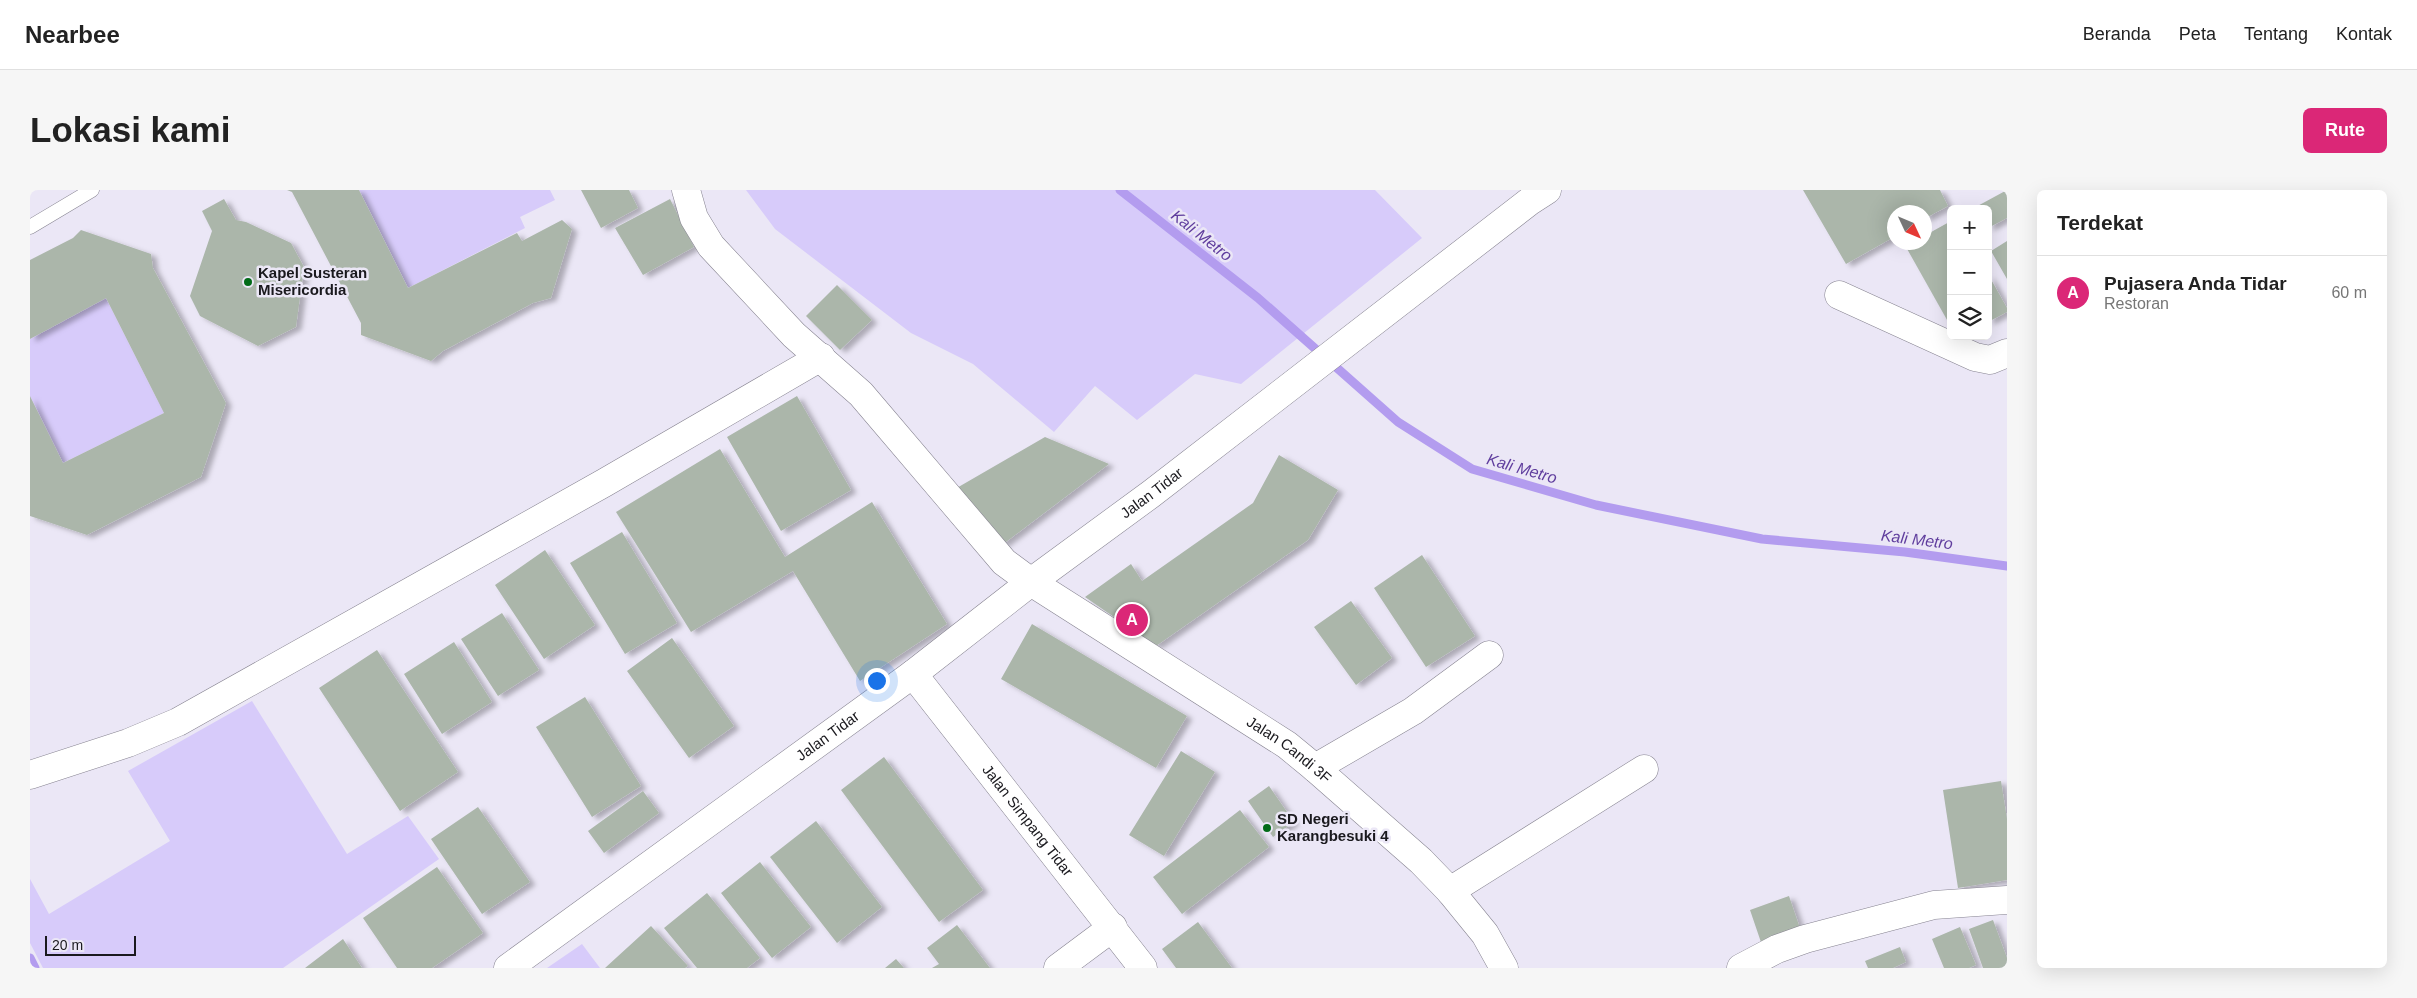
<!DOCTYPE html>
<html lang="id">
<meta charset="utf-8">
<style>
body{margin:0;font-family:Helvetica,sans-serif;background:#f6f6f6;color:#222}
.controls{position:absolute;right:15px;top:15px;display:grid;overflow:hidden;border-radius:8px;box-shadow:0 5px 20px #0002}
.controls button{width:45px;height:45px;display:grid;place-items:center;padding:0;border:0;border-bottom:1px solid #e0e0e0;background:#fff;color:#222;font:25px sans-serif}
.compass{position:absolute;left:1857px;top:15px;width:45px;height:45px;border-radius:50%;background:#fff;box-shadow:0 5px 20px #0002;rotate:134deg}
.scale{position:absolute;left:15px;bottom:12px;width:91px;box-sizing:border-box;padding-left:5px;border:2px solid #1a191e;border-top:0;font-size:14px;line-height:18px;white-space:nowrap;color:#1a191e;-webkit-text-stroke:4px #ebe7f6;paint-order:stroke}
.you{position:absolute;left:846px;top:490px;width:18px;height:18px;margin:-12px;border:4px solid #fff;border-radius:50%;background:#1a73e8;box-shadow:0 0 0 8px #1a73e833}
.badge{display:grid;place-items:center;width:32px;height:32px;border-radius:50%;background:#db2777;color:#fff;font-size:16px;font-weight:700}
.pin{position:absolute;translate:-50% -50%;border:2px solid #fff;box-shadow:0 1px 5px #0006}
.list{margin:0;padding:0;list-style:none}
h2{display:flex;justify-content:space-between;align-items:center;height:65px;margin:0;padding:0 20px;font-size:21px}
h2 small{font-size:16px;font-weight:400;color:#767676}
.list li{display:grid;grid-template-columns:32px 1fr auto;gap:15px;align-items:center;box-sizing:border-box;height:75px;padding:0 20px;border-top:1px solid #e0e0e0}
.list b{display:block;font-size:19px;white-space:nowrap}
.list p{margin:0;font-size:16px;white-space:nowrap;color:#767676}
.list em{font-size:16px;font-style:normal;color:#767676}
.icon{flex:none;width:28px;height:28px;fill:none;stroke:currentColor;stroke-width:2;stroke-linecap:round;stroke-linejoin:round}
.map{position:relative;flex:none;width:1977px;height:778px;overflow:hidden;border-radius:8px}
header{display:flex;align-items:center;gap:30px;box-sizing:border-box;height:70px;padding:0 25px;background:#fff;border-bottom:1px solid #e0e0e0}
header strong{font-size:24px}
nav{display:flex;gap:28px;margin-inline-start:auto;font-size:18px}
.intro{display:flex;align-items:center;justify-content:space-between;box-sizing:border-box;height:120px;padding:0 30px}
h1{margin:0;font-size:35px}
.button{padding:12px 22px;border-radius:8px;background:#db2777;color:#fff;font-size:18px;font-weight:700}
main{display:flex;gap:30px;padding:0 30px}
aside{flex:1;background:#fff;border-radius:8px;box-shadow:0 5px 20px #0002}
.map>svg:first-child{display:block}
.green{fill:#d7cbfa}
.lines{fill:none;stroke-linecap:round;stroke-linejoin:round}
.stream{stroke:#b39cef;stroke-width:9}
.building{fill:#abb6aa;filter:url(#shadow)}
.service-casing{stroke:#868390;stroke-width:15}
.minor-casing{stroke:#868390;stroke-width:29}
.secondary-casing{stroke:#868390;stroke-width:29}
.service{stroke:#fff;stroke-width:14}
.minor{stroke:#fff;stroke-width:28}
.secondary{stroke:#fff;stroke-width:28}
.poi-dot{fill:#026b18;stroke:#ebe7f6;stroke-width:2}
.labels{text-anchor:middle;stroke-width:5;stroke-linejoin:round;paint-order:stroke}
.poi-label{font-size:15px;font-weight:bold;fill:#1a191e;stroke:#ebe7f6;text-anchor:start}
.street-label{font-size:15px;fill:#1a191e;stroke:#ebe7f6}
.water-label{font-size:16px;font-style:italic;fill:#603e9e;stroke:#ebe7f6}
</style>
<header>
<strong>Nearbee</strong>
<nav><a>Beranda</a><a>Peta</a><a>Tentang</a><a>Kontak</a></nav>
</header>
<div class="intro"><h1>Lokasi kami</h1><a class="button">Rute</a></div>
<main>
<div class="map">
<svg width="1977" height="778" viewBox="0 0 1977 778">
<defs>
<filter id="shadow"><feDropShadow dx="5.5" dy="3" stdDeviation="2.5" flood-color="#0004"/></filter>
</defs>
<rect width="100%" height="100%" fill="#ebe7f6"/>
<path class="green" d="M329 0H520L525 10 490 27 495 38 378 98Z
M716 0H1345L1392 48 1211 194 1165 184 1107 230 1065 196 1024 242 943 174 881 143 745 39Z
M76 108 134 223 33 273 0 206V149Z
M222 511 317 664 378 626 409 669 253 778H13L0 753V689L19 724 140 651 98 581Z
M552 754 570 778H517Z"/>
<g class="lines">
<path class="stream" d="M1090 0 1228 108 1368 232 1442 279 1566 315 1732 349 1875 362 1977 376
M0 768 5 778"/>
</g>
<path class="building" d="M257 0H329L378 98 487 43 492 51 532 30 542 39 521 108 503 113 413 161 401 171 331 145V133L262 2Z
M551 0H599L608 18 571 38Z
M1773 0H1910L1918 16 1894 29V22H1864V47L1816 74Z
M1977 0V28L1958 38V19H1942Z
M194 9 206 30 216 32 261 53 274 77 266 137 228 156 170 126 160 106 182 41 172 21Z
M640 9 664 57 613 85 585 38Z
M1921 31V137L1876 57 1883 52H1894V46Z
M51 40 121 64 123 78 196 213 171 287 57 345 0 326V206L33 273 134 223 76 108 0 149V70L43 48Z
M1977 51V89L1961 61Z
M1958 84 1977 118V122L1958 132Z
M807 95 842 130 810 160 776 126Z
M767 206 821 300 751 341 697 247Z
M1015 247 1079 274 972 355 925 299Z
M690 259 755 367 842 312 917 434 830 491 763 381 661 442 586 322Z
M1249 265 1308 300 1278 350 1126 456 1055 407 1101 374 1112 391 1223 313Z
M592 342 647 433 595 464 540 373Z
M515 360 565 435 514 469 465 395Z
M1392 365 1445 446 1396 477 1344 398Z
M1321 411 1362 468 1326 495 1284 437Z
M472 423 509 480 468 506 431 449Z
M1002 434 1157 526 1126 578 971 489Z
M642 448 704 536 659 568 597 481Z
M424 452 462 512 412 544 374 484Z
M347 460 428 582 370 621 289 498Z
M555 507 611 596 562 627 506 537Z
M1151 561 1185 582 1134 666 1099 645Z
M854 567 953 700 909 732 811 600Z
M1971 591 1977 629V690L1928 698 1913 600Z
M1239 596 1264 632 1243 647 1218 611Z
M613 601 629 623 574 663 558 641Z
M448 617 500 692 452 724 401 649Z
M1210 620 1239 657 1152 724 1123 687Z
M786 631 852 717 807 753 740 667Z
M730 672 781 737 742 768 691 703Z
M407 677 453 743 402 778H367L333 728Z
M677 703 730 768 717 778H667L634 738Z
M1759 706 1773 747 1734 761 1720 720Z
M1963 730 1977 768V778H1953L1939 739Z
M1168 732 1202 778H1146L1132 759Z
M927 735 960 778H902L909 774 897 758Z
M621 736 658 776 655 778H575Z
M1930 737 1946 775 1939 778H1914L1902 749Z
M313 749 332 778H275Z
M1870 757 1876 772 1863 778H1838L1835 771Z
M866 769 874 778H855Z"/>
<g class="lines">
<g class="service-casing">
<path id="service" d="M0 37 62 0"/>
</g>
<g class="minor-casing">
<g id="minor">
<path id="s1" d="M656 0 664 28 681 56 764 145 831 204 974 372 1001 392 1257 555 1285 578 1391 671 1420 701 1455 744 1474 778"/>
<path d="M1809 105 1945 167 1960 170 1977 163"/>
<path id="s2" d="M883 484 1113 778"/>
<path d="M1285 578 1383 521 1459 465"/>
<path d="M0 585 98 553 148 532 574 293 791 167"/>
<path d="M1420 701 1614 579"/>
<path d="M1028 778 1083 737"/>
<path d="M1711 778 1747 759 1775 749 1904 715 1977 710"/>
</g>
</g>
<g class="secondary-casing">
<g id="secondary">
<path id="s3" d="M478 778 883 484 1001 392 1121 304 1500 11 1517 0"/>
</g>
</g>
<use href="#service" class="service"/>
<use href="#minor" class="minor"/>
<use href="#secondary" class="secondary"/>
</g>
<g class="poi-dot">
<circle cx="218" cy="92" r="5"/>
<circle cx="1237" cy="638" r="5"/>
</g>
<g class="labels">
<g class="poi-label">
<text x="228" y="88">Kapel Susteran<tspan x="228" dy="17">Misericordia</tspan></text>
<text x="1247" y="634">SD Negeri<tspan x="1247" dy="17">Karangbesuki 4</tspan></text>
</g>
<g class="street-label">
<text dy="5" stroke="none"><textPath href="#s3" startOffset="800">Jalan Tidar</textPath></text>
<text dy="5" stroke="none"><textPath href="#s3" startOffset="395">Jalan Tidar</textPath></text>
<text dy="5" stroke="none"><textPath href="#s1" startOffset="835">Jalan Candi 3F</textPath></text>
<text dy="5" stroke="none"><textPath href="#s2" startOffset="186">Jalan Simpang Tidar</textPath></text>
</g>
<g class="water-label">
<text transform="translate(1172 45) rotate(38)" y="6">Kali Metro</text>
<text transform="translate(1492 278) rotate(16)" y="6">Kali Metro</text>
<text transform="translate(1887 349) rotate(7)" y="6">Kali Metro</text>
</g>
</g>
</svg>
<div class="controls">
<button>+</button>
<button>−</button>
<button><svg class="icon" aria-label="layers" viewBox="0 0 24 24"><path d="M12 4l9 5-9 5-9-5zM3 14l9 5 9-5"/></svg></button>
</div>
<svg class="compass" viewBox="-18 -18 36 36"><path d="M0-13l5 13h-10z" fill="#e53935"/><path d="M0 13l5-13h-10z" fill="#767676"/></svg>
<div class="scale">20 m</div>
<div class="you"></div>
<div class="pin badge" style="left:1102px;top:430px">A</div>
</div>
<aside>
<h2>Terdekat<small></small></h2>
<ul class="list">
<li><span class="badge">A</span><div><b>Pujasera Anda Tidar</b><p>Restoran</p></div><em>60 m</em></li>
</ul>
</aside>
</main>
